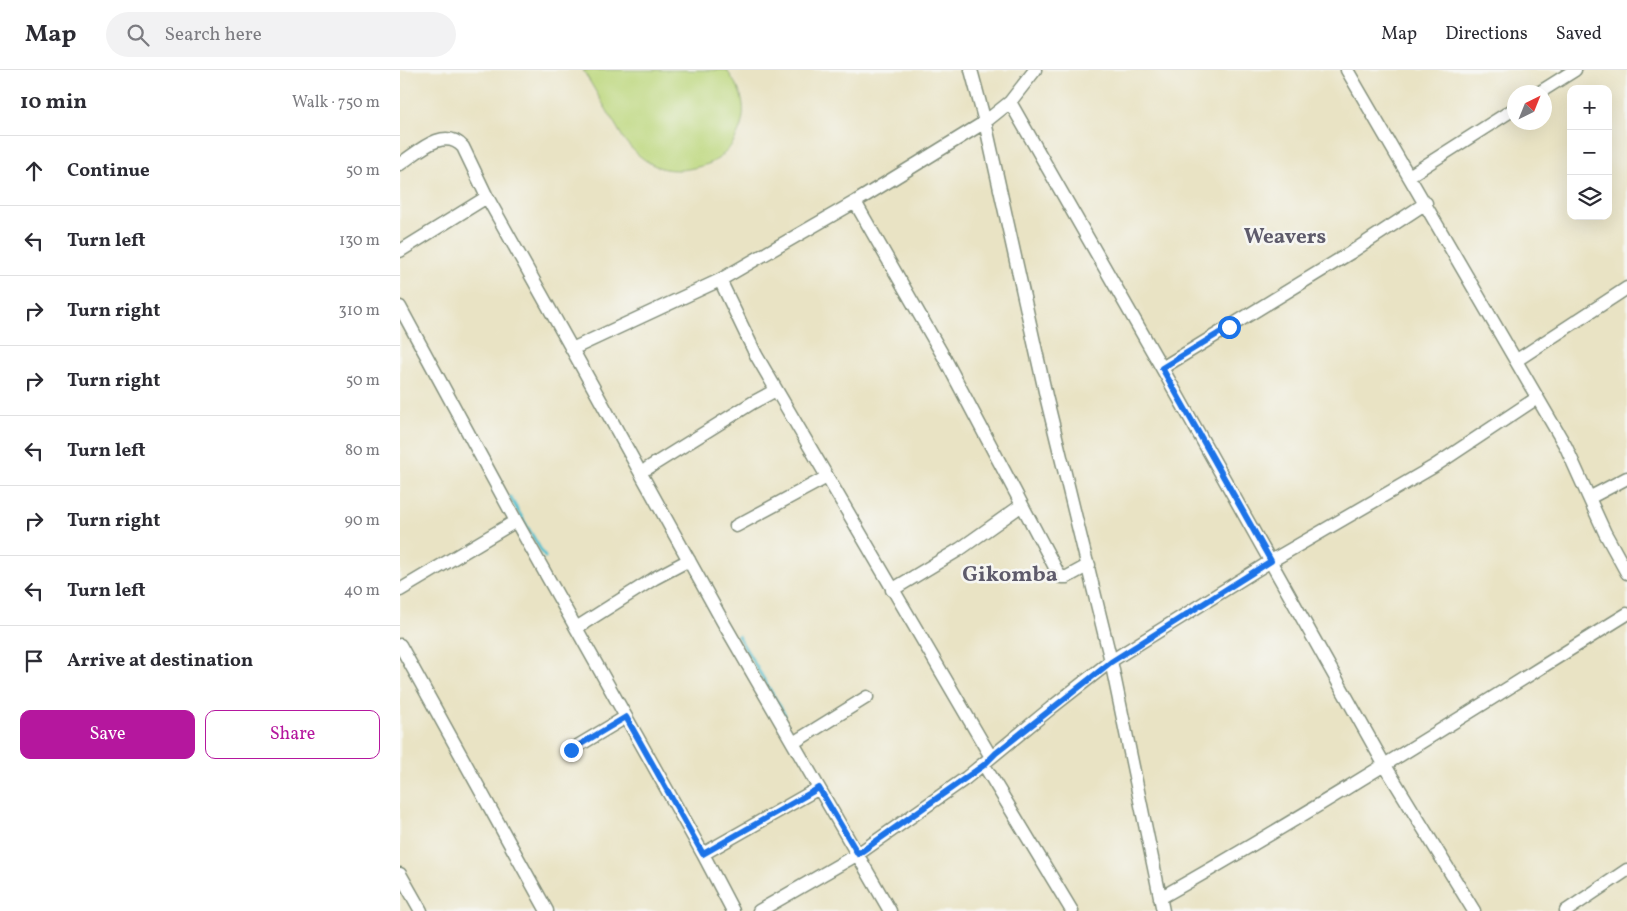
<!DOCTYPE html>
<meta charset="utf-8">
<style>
body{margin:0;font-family:Vollkorn,serif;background:#f2f2f3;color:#2b2b33}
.controls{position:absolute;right:15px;top:15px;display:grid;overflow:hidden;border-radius:10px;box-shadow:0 5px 20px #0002}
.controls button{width:45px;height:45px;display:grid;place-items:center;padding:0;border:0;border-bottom:1px solid #e1e1e2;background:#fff;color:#2b2b33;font:25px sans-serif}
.compass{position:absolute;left:1107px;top:15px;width:45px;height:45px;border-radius:50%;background:#fff;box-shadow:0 5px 20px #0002;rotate:43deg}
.stop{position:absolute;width:15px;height:15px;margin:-11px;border:4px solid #1a73e8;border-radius:50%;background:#fff}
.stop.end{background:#1a73e8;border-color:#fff;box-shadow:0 1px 5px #0008}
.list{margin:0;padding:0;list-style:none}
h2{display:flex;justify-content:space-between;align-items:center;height:65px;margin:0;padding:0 20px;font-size:21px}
h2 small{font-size:16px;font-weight:400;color:#7c7c81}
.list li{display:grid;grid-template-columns:32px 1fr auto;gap:15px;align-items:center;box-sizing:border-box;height:70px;padding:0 20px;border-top:1px solid #e1e1e2}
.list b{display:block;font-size:19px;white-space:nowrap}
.list em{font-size:16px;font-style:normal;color:#7c7c81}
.actions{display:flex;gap:10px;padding:15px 20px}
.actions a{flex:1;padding:11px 0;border:1px solid #b5179e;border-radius:10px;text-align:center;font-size:18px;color:#b5179e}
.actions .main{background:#b5179e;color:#fff}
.icon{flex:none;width:28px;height:28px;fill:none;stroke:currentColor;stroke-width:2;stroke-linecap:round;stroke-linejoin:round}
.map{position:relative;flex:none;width:1227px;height:841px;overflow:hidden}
header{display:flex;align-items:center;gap:30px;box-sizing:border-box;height:70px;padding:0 25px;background:#fff;border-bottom:1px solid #e1e1e2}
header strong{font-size:24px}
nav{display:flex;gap:28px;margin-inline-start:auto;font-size:18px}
.search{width:350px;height:45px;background:#f2f2f3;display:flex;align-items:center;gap:12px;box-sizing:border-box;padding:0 18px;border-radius:28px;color:#7c7c81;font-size:19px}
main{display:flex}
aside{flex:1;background:#fff}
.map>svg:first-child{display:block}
.green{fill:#bcd77c;stroke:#6e8a58}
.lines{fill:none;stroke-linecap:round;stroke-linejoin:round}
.stream{stroke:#55c0cf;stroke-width:3}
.street-casing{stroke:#84907c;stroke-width:15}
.street{stroke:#fff;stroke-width:12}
.route{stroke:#1a73e8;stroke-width:6}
.labels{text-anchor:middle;stroke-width:5;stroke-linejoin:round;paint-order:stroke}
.neighbourhood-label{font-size:21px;font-weight:bold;fill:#5e5b6b;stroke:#f6f6f2}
.quarter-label{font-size:22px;font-weight:bold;fill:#5e5b6b;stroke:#f6f6f2}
</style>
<header>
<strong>Map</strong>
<div class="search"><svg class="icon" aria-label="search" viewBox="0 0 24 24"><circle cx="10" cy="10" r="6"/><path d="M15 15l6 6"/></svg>Search here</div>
<nav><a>Map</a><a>Directions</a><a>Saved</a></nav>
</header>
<main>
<aside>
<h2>10 min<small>Walk · 750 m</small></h2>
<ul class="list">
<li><svg class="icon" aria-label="ahead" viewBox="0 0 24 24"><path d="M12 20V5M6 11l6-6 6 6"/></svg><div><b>Continue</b></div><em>50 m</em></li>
<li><svg class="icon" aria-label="left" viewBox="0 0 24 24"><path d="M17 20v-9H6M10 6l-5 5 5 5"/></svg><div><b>Turn left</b></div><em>130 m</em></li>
<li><svg class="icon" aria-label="right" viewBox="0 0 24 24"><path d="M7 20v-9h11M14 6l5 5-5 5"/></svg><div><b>Turn right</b></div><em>310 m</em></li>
<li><svg class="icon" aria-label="right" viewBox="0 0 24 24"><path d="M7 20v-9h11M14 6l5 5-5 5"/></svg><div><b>Turn right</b></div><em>50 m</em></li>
<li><svg class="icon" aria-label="left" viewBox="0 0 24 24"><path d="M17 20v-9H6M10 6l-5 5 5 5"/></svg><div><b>Turn left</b></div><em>80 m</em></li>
<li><svg class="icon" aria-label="right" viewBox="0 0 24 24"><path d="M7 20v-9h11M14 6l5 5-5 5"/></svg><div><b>Turn right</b></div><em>90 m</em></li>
<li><svg class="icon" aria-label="left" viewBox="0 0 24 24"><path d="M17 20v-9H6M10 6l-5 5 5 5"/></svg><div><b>Turn left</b></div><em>40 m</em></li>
<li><svg class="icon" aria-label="arrive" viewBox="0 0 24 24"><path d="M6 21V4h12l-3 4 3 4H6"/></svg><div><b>Arrive at destination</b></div></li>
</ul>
<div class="actions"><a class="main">Save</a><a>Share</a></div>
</aside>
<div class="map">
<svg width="1227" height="841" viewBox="0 0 1227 841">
<rect width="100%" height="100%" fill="#f6f6f2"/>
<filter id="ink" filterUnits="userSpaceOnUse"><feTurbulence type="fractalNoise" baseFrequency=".02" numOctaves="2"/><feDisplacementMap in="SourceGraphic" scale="10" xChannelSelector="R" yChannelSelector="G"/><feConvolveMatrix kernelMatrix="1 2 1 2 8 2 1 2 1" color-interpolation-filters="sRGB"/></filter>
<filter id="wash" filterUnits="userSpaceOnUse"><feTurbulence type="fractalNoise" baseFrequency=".0096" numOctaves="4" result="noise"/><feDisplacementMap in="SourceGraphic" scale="20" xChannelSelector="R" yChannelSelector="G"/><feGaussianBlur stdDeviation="1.12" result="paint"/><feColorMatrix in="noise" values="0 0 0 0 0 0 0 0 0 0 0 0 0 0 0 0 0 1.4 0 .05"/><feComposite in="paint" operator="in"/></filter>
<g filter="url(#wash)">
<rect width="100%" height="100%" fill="#e9e3c4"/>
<path class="green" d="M183 0H327C333 11 342 21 343 35 346 57 330 86 308 94 299 97 290 99 281 100 273 100 266 100 258 97 245 92 234 82 225 71Z"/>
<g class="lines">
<path class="stream" d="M110 427 145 487
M338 566 385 645"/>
</g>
</g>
<g filter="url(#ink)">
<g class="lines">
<g class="street-casing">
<path id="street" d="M571 0 585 52 646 326 711 591 763 841
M947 0 1166 377 1189 428 1227 408
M1140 22 1175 0
M610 32 762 298 984 694 1074 841
M0 94C18 82 44 56 63 77L87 127 172 279 320 210 455 132 585 52 610 32 635 0
M1009 106 1114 39
M455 132 545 289 659 505 661 507H667L689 495
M0 181 87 127
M320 210 356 285 591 687
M0 237 116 451 303 784 333 841
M172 279 323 552 490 841
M1117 290 1227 218
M762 298 950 183 1026 133
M248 398 352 333 376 320
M1189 428 1205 463 1227 503
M336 456 427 407
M0 520 116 451
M492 520 560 479 622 435
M176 558 255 508 289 490
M0 575 147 841
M393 673 467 627
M171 680 226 647
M584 695 672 841
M303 784 419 718
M0 804 21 841
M760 828C918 739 1072 640 1227 544
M359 841 458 784 566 708 651 638 711 591 871 491 1033 397 1137 328
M1166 841 1227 800"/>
</g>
<use href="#street" class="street"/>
</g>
</g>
<g class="lines" filter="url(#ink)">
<path class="route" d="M171 680 226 647 303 784 419 718 458 784 584 695 596 683 711 592 871 491 762 298 829 257"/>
</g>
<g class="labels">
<g class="neighbourhood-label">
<text x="885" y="173">Weavers</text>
</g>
<g class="quarter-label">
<text x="610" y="511">Gikomba</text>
</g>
</g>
</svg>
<div class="controls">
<button>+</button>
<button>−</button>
<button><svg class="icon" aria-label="layers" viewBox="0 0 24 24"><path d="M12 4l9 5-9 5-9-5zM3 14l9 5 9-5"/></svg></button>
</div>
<svg class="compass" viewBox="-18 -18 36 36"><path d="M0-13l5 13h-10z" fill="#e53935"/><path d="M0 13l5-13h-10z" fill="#7c7c81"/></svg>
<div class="stop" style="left:829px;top:257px"></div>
<div class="stop end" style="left:171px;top:680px"></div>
</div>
</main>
